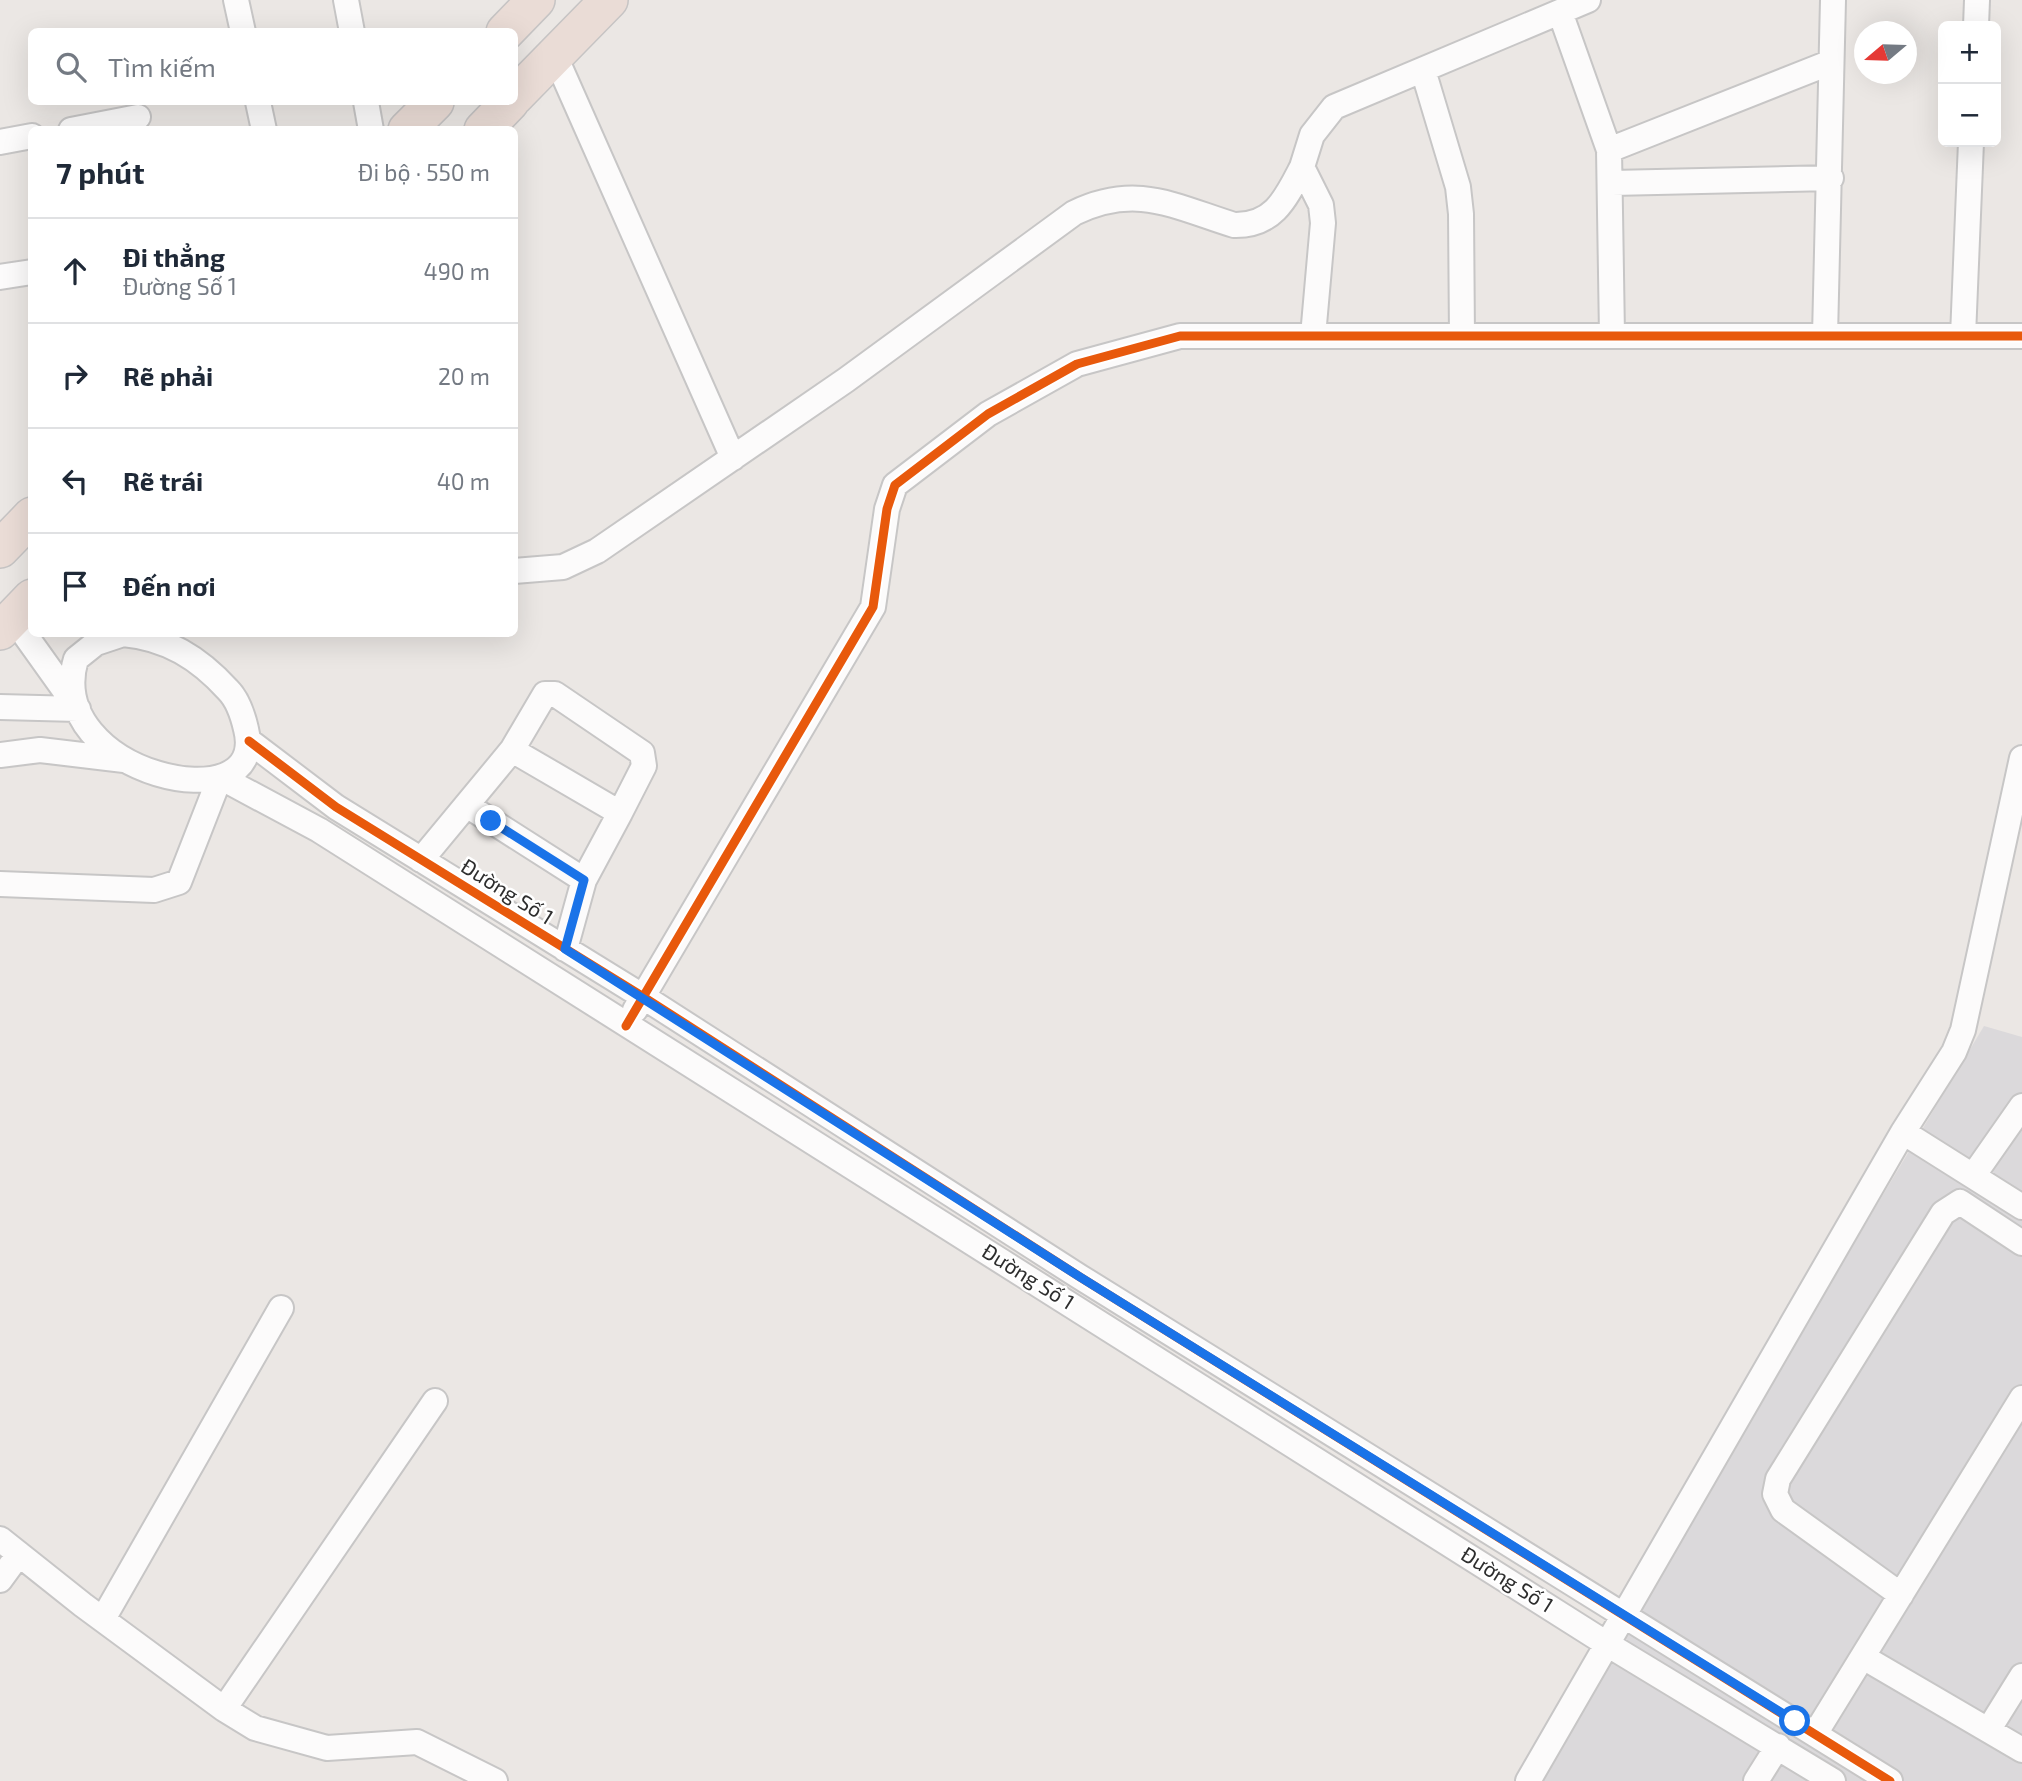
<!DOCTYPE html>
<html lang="vi">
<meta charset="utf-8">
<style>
body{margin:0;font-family:"Exo 2",sans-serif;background:#f2f2f3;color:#1f2937}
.controls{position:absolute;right:21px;top:21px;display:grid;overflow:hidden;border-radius:10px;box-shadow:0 7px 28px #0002}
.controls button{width:63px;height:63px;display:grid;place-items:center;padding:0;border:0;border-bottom:2px solid #e0e1e3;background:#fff;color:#1f2937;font:35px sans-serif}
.compass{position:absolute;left:1854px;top:21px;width:63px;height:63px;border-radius:50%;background:#fff;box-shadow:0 7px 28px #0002;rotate:251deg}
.stop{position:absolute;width:21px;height:21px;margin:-16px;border:5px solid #1a73e8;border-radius:50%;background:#fff}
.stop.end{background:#1a73e8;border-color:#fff;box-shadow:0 2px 7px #0008}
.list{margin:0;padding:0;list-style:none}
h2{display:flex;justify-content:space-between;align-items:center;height:91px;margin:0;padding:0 28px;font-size:30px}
h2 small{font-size:23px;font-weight:400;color:#747a83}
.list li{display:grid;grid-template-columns:46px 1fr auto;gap:21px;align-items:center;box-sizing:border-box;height:105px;padding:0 28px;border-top:2px solid #e0e1e3}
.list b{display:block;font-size:26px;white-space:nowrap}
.list p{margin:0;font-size:23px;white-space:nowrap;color:#747a83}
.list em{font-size:23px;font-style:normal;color:#747a83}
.icon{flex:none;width:38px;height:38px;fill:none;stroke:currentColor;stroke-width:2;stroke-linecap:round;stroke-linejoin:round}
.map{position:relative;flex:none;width:2022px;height:1781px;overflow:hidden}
.search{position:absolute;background:#fff;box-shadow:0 7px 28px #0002;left:28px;top:28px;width:490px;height:77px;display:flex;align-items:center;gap:18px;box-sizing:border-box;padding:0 24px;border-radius:10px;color:#747a83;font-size:26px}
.panel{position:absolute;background:#fff;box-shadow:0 7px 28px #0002;left:28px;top:126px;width:490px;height:511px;border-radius:10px}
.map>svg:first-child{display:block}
.industrial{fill:#dbd9db}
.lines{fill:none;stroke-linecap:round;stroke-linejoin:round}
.minor-casing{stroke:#c7c6c6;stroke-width:28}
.highway-casing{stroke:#c6c4c4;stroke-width:40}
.minor{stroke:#fcfbfb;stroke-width:24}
.highway{stroke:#eadcd6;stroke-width:37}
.cycleway-casing{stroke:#fff;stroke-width:13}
.cycleway{stroke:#e8590c;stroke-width:9}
.route{stroke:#1a73e8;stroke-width:9}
.labels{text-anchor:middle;stroke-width:5;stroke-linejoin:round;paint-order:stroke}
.street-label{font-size:21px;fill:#2e2e2e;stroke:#fff}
</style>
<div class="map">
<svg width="2022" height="1781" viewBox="0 0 2022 1781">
<rect width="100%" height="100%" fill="#ebe7e4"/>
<path class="industrial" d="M1984 1026 2022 1037V1781H1532Z"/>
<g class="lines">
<g class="minor-casing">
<path id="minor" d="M236 0 243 32
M346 0 352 32
M1560 12 1609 150 1612 335
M1976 26 1977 0
M555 56 733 458
M1423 70 1458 187 1461 214 1462 336
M258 102 264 130
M366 102 371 130
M71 130 138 117
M0 142 32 136
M1609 150 1829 63
M1612 183 1831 178
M0 277 32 272
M1313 336 1323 223 1321 205 1302 167 1312 135 1334 107 1588 0
M1825 336 1833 0
M1963 336 1971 142
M514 571 563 567 597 551 846 380 1074 213C1136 183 1173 206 1234 225 1274 226 1286 198 1302 167
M13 618 73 702
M123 634C167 638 199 658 228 690 238 700 243 716 246 729 271 826 41 774 76 659L96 643Z
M0 707 78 709
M249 741 336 807 642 996 1080 1277 1890 1781
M512 750 545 694H555L642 753 644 766 620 813
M0 755 40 750 124 760
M220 777 319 830 1607 1644 1833 1781
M468 806 584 880
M421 860 512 750 620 813 584 880 565 949
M0 884 154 890 179 882 220 777
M635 1010 873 607 887 509 895 485 988 414 1077 364 1180 336H2022
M1903 1132 2022 1207
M1973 1176 2022 1106
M0 1539 83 1605 224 1709 255 1728 327 1748 417 1742 495 1781
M0 1580 19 1554
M1901 1595 1783 1510 1775 1494 1778 1479 1943 1213 1960 1202 2022 1243
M103 1619 281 1308
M1863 1657 2022 1750
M224 1709 435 1401
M1989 1729 2022 1676
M1815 1734 2022 1398
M1528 1781 1903 1132 1954 1052 1963 1030 2022 758
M1756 1781 1778 1746"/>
</g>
<g class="highway-casing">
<path id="highway" d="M505 32 536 0
M514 97 609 0
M407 130 435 102
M483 130 510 102
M0 549 32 516
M0 631 32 598"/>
</g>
<use href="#minor" class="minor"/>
<use href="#highway" class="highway"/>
<g class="cycleway-casing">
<path id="cycleway" d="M249 741 336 807 642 996 1080 1277 1890 1781
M626 1026 873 607 887 509 895 485 988 414 1077 364 1180 336H2022"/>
</g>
<use href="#cycleway" class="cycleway"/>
</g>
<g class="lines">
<path class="route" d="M491 821 584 880 565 949 1080 1277 1795 1721"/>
</g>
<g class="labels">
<g class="street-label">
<text transform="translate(507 892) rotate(32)" y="7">Đường Số 1</text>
<text transform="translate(1028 1277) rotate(32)" y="7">Đường Số 1</text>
<text transform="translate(1507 1580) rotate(32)" y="7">Đường Số 1</text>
</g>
</g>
</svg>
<div class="controls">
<button>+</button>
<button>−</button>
</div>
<svg class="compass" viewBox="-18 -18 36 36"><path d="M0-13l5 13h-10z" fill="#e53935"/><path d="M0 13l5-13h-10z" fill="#747a83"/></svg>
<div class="stop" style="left:1795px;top:1721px"></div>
<div class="stop end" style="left:491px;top:821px"></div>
<div class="search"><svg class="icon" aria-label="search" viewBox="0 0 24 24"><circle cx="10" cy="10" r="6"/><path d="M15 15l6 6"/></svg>Tìm kiếm</div>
<section class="panel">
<h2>7 phút<small>Đi bộ · 550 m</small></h2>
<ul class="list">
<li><svg class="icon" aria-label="ahead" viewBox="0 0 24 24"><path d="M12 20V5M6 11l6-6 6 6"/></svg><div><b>Đi thẳng</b><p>Đường Số 1</p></div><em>490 m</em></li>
<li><svg class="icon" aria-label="right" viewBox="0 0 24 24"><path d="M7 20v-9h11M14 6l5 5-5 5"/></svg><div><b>Rẽ phải</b></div><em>20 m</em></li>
<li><svg class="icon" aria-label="left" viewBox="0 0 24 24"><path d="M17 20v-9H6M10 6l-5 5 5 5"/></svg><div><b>Rẽ trái</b></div><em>40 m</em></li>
<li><svg class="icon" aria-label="arrive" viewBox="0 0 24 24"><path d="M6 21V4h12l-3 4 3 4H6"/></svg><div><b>Đến nơi</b></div></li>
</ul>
</section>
</div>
